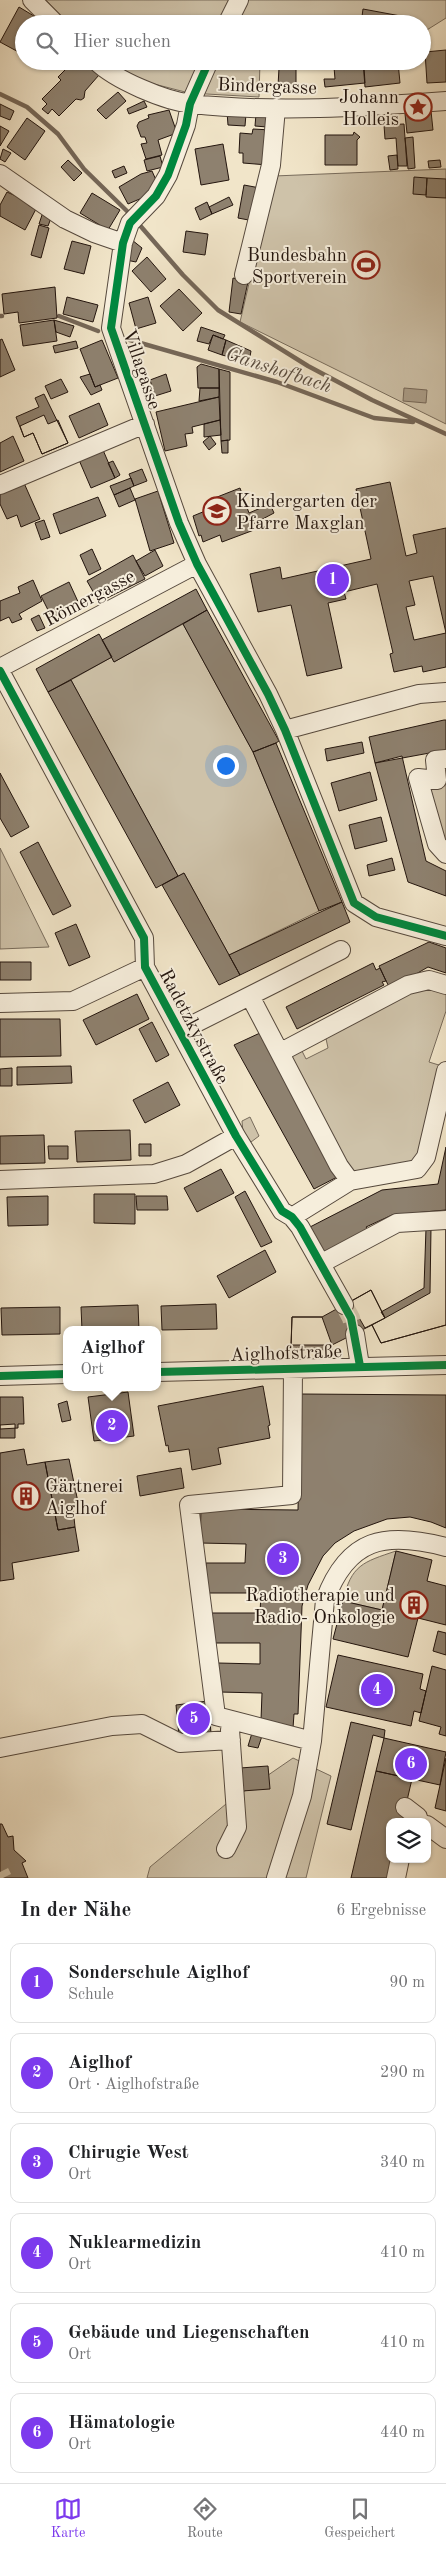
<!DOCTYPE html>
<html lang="de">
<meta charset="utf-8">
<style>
body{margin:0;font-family:"Old Standard TT",serif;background:#f6f6f6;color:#202124}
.controls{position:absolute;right:15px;bottom:15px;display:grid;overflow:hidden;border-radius:10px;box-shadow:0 1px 4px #0004}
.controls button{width:45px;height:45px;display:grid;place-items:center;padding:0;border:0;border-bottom:1px solid #e0e0e0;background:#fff;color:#202124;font:25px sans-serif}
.you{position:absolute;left:225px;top:765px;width:18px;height:18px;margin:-12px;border:4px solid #fff;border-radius:50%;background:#1a73e8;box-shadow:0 0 0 8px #1a73e833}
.badge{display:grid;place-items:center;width:32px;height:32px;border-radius:50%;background:#7c3aed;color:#fff;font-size:16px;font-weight:700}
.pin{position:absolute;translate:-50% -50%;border:2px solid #fff;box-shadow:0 1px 5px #0006}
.popup{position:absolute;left:63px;top:1326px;width:98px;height:65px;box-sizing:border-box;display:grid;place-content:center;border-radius:10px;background:#fff;filter:drop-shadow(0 1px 4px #0005);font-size:16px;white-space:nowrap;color:#757577}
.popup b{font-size:19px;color:#202124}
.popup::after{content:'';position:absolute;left:50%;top:100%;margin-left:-10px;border:10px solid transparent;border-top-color:#fff}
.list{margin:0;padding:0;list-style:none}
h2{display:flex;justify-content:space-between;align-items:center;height:65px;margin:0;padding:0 20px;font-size:21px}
h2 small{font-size:16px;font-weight:400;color:#757577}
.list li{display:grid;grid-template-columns:32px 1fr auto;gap:15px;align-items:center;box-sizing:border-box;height:80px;margin:0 10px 10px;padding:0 10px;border:1px solid #e0e0e0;border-radius:10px}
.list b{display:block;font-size:19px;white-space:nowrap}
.list p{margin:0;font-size:16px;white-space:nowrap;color:#757577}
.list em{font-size:16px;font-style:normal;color:#757577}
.icon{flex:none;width:28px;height:28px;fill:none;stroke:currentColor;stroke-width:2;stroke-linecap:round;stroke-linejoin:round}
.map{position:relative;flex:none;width:446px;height:1878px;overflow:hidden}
.search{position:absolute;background:#fff;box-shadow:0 1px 4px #0004;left:15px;right:15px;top:15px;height:55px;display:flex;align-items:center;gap:12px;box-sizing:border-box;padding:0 18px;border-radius:28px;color:#757577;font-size:19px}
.sheet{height:605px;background:#fff}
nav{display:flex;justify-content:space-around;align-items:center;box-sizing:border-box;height:70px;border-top:1px solid #e0e0e0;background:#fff;font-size:14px;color:#757577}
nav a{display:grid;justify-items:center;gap:2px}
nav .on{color:#7c3aed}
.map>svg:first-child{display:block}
.green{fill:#cec2a9;stroke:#786c5c}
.water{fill:#ab9e89;stroke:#756758}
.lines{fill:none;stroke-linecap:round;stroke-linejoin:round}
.stream{stroke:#756758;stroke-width:4.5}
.building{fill:#8e816f;stroke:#23150e;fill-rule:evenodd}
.minor-tunnel{stroke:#d2c6ad;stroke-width:18;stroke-dasharray:18 9;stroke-linecap:butt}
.minor-casing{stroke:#56493d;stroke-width:20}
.minor{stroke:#f6eedc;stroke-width:18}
.cycleway-casing{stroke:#f6eedc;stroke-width:11}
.cycleway{stroke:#00873e;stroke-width:8}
.labels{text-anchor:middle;stroke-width:4;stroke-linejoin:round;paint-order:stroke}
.street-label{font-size:19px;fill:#23150e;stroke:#f6eedc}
.poi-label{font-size:19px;fill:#23150e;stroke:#f6eedc;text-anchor:end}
.water-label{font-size:20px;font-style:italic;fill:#594c3f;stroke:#f6eedc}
</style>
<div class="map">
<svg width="446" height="1878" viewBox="0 0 446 1878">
<rect width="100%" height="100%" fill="#f1e5c9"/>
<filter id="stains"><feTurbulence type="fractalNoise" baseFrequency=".004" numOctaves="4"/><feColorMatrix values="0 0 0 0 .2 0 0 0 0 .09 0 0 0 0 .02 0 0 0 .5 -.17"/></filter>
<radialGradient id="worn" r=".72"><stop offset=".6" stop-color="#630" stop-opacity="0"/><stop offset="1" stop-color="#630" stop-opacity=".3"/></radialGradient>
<path class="green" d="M46 0H446V18L422 33V24H69Z
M108 61H260L259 97 189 93 127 77Z
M446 169V424L240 322 274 176Z
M183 624 253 752 319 911 229 955 184 873 178 876 71 680 112 657 114 662Z
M446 767V845L428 780Z
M0 848 49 947 0 949Z
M413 987 446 988V1011L429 1062 442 1066 419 1159 412 1164 353 1174 344 1164 291 1058 294 1050 300 1047 306 1059 328 1048 325 1034Z
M250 1117 259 1136 251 1142 243 1133 242 1121Z
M396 1551 382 1610 343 1601C351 1565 363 1562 396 1551Z
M293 1758 331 1776 306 1878H147L150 1867 226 1804Z"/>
<path class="water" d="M404 388 427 390 426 403 403 401Z"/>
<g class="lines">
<path class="stream" d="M0 94 27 107 58 134 84 169 131 215
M137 222 183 275 218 310 308 366 372 400 446 434
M0 316H2
M59 316 98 331
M130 340 277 382 374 418 413 422"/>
</g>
<path class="building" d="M19 7 44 22 24 24V55L0 42Z
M363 9 406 17 405 24H361Z
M446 50V82L427 83 425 52Z
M74 61H85L99 75 85 91 84 98 81 100 76 99 59 116 52 109 48 114 42 109 47 104 42 99 61 80 58 77Z
M363 61 398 62 400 83 365 87Z
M359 65 364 67 365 83 325 87 324 79H335L334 67Z
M279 68 296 69V86H278Z
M118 92 126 101 106 119 97 110Z
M144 101 147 107 129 114 127 109Z
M0 104 14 111 10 120 0 116Z
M169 110 177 133 158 140 162 155 146 159 141 144 147 143 145 137H141L137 126 139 122 149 118 148 115Z
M431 111 433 130 407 133 405 114Z
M227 112 246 114 245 126 228 125Z
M256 114 268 115 267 127 255 126Z
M27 118 45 131 25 160 7 147Z
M404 124 407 166H398L396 138 385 139 384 125Z
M0 126 9 131 0 146Z
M253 129 271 130 268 165 243 163V153H239L240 133 252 134Z
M354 132 360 137 357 140V165H325V135H353Z
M413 137 415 168 408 169 405 138Z
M223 144 229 180 201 185 195 149Z
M3 149 11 153 5 162 0 159Z
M397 155 398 169 390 170 388 156Z
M160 156 163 167 147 171 144 160Z
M68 160 82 173 74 181 61 167Z
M440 160 441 167 429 168 428 161Z
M124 166 127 173 115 178 112 171Z
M152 171 156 180 149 195 128 204 119 187 141 174Z
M414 177 427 178 426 195 413 194Z
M427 178 446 179V198L426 197Z
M244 185 260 188 254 221 238 218Z
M7 192 29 202 28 205 36 209 25 230 0 216V205Z
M92 193 120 210 108 230 80 213Z
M229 197 233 205 212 214 209 207Z
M207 202 212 214 200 220 195 208Z
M43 212 51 218 48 226 39 224Z
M39 225 49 228 41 258 31 255Z
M186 231 208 234 205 255 183 252Z
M132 240 142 248 136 262 126 260Z
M72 241 91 246 84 274 64 269Z
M147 257 166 279 151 292 132 271Z
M233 278 248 282 241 314 229 312Z
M55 287 57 318 19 323 18 312 4 314 2 294Z
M179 289 202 313 183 331 160 306Z
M67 297 98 305 93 322 63 314Z
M148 297 156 323 136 329 129 303Z
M54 320 57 341 23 346 20 325Z
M54 320 74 326 70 337 56 332Z
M201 327 225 335 223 339 213 335 209 344 197 341Z
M213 335 226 340 222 355 208 350Z
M2 339 15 370 0 377V340Z
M102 340 118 378 95 387 80 349Z
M226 340 251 351 249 362 222 355Z
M76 341 78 348 55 353 53 346Z
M201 364 219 369V388H198L197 367Z
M219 369 230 372V440L221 441Z
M90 374 95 387 100 385 102 390 91 395 80 377Z
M166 374 171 391 155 396 150 380Z
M61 379 68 392 51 399 45 386Z
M200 388H219V397L199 401Z
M44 394 68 443 42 454 33 433 24 437 16 417 39 407 35 398Z
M219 397 220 420 192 427 193 433 185 434 187 446 165 451 156 412Z
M99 403 108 425 79 438 69 416Z
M44 415 48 424 58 420 68 443 42 454 33 433 24 437 20 426Z
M220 420 221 435 204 437V424Z
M13 436 24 461 0 472V443Z
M210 436 216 444 209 450 203 442Z
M228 440V453H222L221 441Z
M103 450 115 478 91 488 79 460Z
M113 461 120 475 115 478 108 463Z
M142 469 147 481 134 486 129 474Z
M131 478 134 486 114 495 110 486Z
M390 482 406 556 417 553 413 535 446 528V667L423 672 422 666 394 672 390 654 393 653 377 584 344 592 346 599 328 603 342 668 307 676 291 605 258 612 250 574 280 567 282 579 371 559 356 489ZM433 576 446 633 414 640 406 607 415 605 409 581Z
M24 483 40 519 21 527 17 515 7 519 0 504V494Z
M130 488 135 500 119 507 114 495Z
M240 488 249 513 270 504 274 513 253 524 254 530 222 542 220 535 203 542 201 535 199 536 193 516 210 509 207 501Z
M158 491 174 543 150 551 135 499Z
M98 497 106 516 60 534 53 514Z
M44 520 50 537 41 540 35 523Z
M92 549 101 569 89 575 80 555Z
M155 550 163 566 145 576 136 561Z
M133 555 145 579 99 602 87 581Z
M33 580 42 601 19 614 22 619 12 623 9 617 0 621V601L20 593 18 587Z
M69 582 80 606 53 620 41 596Z
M196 589 207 610 114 662 102 640Z
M207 610 279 741 276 743 253 752 183 624Z
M39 615 45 628 37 631 31 619Z
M99 634 112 657 48 692 36 669Z
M71 680 178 876 156 888 48 692Z
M444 720H446V750L375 763 369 737Z
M362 742 364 753 327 761 325 749Z
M276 743 342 902 319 911 253 752Z
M402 756 426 861 446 871V896L408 882 375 763Z
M370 772 377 800 339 811 331 783Z
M0 773 29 827 11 837 0 818Z
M381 817 387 841 355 849 349 825Z
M38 842 71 906 53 915 20 852Z
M392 858 395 870 369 876 367 865Z
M184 873 240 975 219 985 162 885Z
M342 902 350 922 240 975 229 955Z
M76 924 90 957 69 966 55 933Z
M429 942 446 948V973L428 967 390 989 379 966Z
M0 962H31V980H0Z
M373 963 376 970 380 968 386 981 382 982 384 985 297 1029 286 1007Z
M137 994 149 1019 96 1045 83 1020Z
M0 1019H60L61 1056 0 1057Z
M152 1022 169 1055 156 1062 139 1029Z
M260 1033 339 1176 314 1189 234 1045Z
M71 1066 72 1083 17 1085V1067Z
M12 1068V1086H0V1069Z
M168 1082 180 1105 145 1123 133 1100Z
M130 1130 131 1160 77 1162 75 1131Z
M44 1135 45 1163 0 1164V1136Z
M139 1144H151V1156H139Z
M48 1146H68V1159H49Z
M446 1147V1210L392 1215 366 1227 369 1231 325 1255 310 1227 382 1190 438 1184Z
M221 1169 234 1193 197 1212 184 1188Z
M245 1191 272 1242 261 1247 235 1197Z
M94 1194H135V1224L94 1223Z
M48 1196V1225L8 1226 7 1197Z
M136 1196H167L168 1210H137Z
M446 1227V1325L381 1343 372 1325 385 1318 381 1312 424 1288 426 1228Z
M446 1227V1325L381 1343 372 1325 332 1345V1350L291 1349 292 1317H322L371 1290 385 1318 430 1293 431 1228Z
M265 1250 276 1272 229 1298 217 1276Z
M371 1290 385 1318 365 1328 350 1302Z
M216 1304 217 1329 162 1330 161 1306Z
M138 1305 139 1330H82L81 1307Z
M60 1307V1334L2 1335 1 1308Z
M292 1317H322L332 1345H291Z
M263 1386 270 1425 268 1426 270 1438 218 1448 221 1464 192 1470 189 1449 169 1452 168 1445 166 1446 158 1406Z
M128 1392 134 1436 94 1441 88 1397Z
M300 1394 446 1395V1528L431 1522 410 1517 387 1519 354 1531 335 1543 323 1556 308 1585 302 1606 298 1714H294L293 1728 261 1720 262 1693 219 1692 218 1663 260 1664V1643H213L211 1613H260L261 1593H207L206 1563H245L246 1544 200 1543 201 1509 298 1510Z
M0 1397H23L24 1424H18V1428L0 1429Z
M67 1401 71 1420 62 1422 58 1404Z
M15 1424V1438H0V1425Z
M24 1449 27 1465 45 1462 58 1530 75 1527 79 1551 12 1563 14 1579 0 1581V1453Z
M69 1459 79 1507 73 1508 75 1527 58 1530 45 1462Z
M181 1468 184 1488 140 1496 137 1476Z
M396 1551 432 1560 427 1581 446 1586V1625L418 1618 408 1657 333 1639 343 1601 382 1610Z
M438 1631 446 1633V1655L433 1651Z
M338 1655 423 1674 420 1689 426 1691 421 1713 414 1711 411 1726 326 1707Z
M432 1666 446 1670V1736L439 1734 441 1727 419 1721Z
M208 1701 211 1733 179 1736 176 1705Z
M351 1722 385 1730 384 1738 373 1735 351 1830 327 1824Z
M252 1733 262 1736 258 1748 248 1746Z
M384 1738 446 1752 440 1785 376 1771Z
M446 1758V1811L435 1808Z
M268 1766 270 1789 242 1791 240 1768Z
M376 1771 412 1779 402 1822H390V1859H394L389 1878H351Z
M0 1824H2L8 1837 13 1836 14 1850 26 1861 22 1863 28 1878H0Z"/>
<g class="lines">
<path class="minor-tunnel" d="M344 1305 351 1318 355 1334
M0 1872 3 1878"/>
<g class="minor-casing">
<path id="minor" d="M32 0 56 24
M227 24 239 0
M96 61C115 80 165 101 192 104 276 113 362 107 446 101
M209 61 190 104 186 125 168 175 156 196 130 223 123 243 111 328 179 523 197 564 268 694 285 730 354 903 376 917 446 936
M0 174 65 219 94 233 123 243
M244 275 271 165 276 108
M0 485 145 424
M0 668 197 564
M0 671 144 938 145 967 236 1136 282 1211 292 1217 300 1227 344 1305
M285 730 419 694 446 692
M446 759 435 760 437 780 418 778 437 844 446 854
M250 996 339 1166 350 1181
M0 1003 73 1001 145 967
M180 1031 341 950
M281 1052 408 985 429 980 446 985
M0 1180 154 1174 186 1164 236 1136
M292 1217 350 1181 417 1169 426 1157 446 1071
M322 1263 397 1223 446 1220
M355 1334 360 1366
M293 1368 292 1495 189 1505 216 1716 312 1741
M157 1372 446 1365
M0 1376 67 1374
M0 1748 112 1726 142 1724 180 1743 231 1740
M405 1807 418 1817
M427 1825 446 1839
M226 1849 237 1827 230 1730
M276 1878 302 1796 312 1741 325 1600C348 1538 385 1531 446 1547
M396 1878 400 1859"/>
</g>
<use href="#minor" class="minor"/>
<g class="cycleway-casing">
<path id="cycleway" d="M209 61 190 104 186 125 168 175 156 196 130 223 123 243 111 328 179 523 197 564 268 694 285 730 354 903 376 917 446 936
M0 671 144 938 145 967 236 1136 282 1211 292 1217 300 1227 351 1318 360 1366
M157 1372 446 1365
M0 1376 67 1374"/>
</g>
<use href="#cycleway" class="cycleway"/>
</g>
<defs>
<g id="sight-ring" transform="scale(1.4375)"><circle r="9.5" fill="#f6eedc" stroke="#8f2418" stroke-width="1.5"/><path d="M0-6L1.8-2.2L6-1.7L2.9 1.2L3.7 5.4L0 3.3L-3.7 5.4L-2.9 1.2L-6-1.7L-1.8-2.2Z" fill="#8f2418"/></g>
<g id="stadium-ring" transform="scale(1.4375)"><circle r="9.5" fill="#f6eedc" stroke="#8f2418" stroke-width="1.5"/><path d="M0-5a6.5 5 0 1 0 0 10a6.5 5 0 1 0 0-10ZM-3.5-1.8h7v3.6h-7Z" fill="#8f2418"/></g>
<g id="school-ring" transform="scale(1.4375)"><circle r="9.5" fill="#f6eedc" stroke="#8f2418" stroke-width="1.5"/><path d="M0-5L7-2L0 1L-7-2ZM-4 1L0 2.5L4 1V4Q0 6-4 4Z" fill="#8f2418"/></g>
<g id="building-ring" transform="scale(1.4375)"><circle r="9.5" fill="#f6eedc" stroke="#8f2418" stroke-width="1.5"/><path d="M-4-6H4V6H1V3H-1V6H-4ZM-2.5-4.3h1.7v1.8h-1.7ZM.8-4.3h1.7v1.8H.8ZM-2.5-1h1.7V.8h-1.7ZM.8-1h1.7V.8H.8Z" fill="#8f2418"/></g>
</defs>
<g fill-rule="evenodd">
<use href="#sight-ring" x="418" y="107"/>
<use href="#stadium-ring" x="366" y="265"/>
<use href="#school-ring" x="217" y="511"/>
<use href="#building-ring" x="26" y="1496"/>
<use href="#building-ring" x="414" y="1605"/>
</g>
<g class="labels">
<g class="street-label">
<text transform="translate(267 85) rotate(2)" y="7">Bindergasse</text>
<text transform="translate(143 369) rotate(71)" y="7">Villagasse</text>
<text transform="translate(89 597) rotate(-28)" y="7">Römergasse</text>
<text transform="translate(195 1026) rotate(62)" y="7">Radetzkystraße</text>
<text transform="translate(286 1352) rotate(-2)" y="7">Aiglhofstraße</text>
</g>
<g class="poi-label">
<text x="399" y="103">Johann<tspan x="399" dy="22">Holleis</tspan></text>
<text x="347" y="261">Bundesbahn<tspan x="347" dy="22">Sportverein</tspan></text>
<text x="236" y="507" text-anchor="start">Kindergarten der<tspan x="236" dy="22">Pfarre Maxglan</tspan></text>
<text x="45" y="1492" text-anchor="start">Gärtnerei<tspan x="45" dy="22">Aiglhof</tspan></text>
<text x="395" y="1601">Radiotherapie und<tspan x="395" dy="22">Radio- Onkologie</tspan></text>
</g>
<g class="water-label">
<text transform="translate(279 369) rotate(18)" y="7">Ganshofbach</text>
</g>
</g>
<rect width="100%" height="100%" filter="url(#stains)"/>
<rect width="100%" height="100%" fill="url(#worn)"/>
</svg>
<div class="controls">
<button><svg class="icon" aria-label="layers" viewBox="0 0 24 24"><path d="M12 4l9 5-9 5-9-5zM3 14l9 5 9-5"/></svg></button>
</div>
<div class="you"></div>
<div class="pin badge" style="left:333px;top:580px">1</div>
<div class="pin badge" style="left:112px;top:1426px">2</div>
<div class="popup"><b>Aiglhof</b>Ort</div>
<div class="pin badge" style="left:283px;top:1559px">3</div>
<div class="pin badge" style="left:377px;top:1690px">4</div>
<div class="pin badge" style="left:194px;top:1719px">5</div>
<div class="pin badge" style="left:411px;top:1764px">6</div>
<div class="search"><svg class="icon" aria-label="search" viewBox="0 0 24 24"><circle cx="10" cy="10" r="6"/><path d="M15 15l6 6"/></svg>Hier suchen</div>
</div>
<section class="sheet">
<h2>In der Nähe<small>6 Ergebnisse</small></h2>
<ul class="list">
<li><span class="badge">1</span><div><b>Sonderschule Aiglhof</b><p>Schule</p></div><em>90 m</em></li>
<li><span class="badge">2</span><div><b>Aiglhof</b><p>Ort · Aiglhofstraße</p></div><em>290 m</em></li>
<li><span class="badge">3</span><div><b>Chirugie West</b><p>Ort</p></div><em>340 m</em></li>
<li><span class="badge">4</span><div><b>Nuklearmedizin</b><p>Ort</p></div><em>410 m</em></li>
<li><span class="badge">5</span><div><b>Gebäude und Liegenschaften</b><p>Ort</p></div><em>410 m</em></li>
<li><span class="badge">6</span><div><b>Hämatologie</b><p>Ort</p></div><em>440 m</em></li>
</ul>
</section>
<nav>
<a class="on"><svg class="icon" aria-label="map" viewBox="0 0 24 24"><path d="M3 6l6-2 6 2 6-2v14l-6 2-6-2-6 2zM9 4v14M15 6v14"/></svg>Karte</a>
<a><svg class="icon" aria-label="directions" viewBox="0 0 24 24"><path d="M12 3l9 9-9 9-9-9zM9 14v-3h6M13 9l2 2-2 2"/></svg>Route</a>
<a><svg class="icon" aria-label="saved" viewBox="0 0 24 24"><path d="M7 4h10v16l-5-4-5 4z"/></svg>Gespeichert</a>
</nav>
